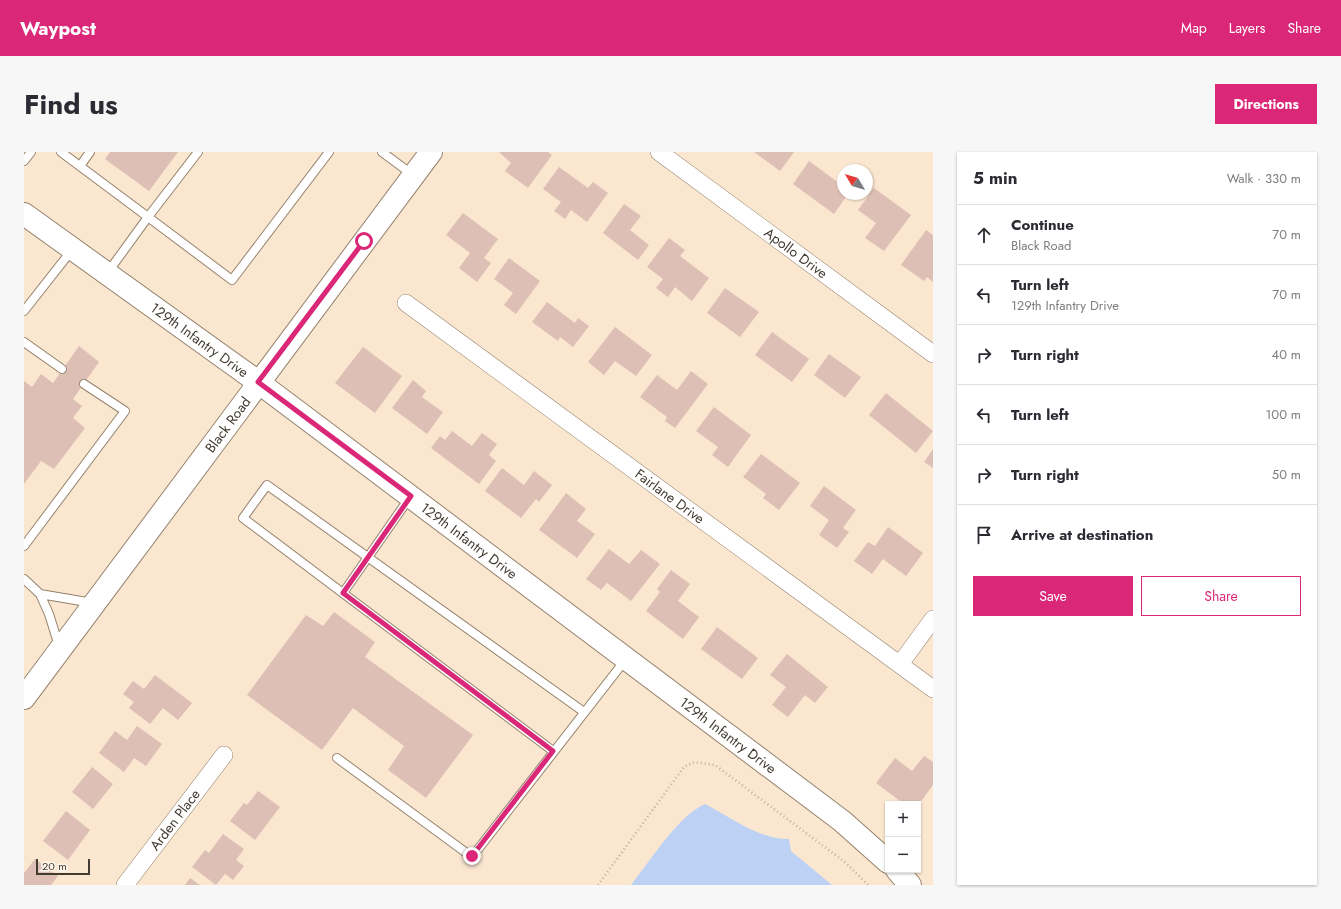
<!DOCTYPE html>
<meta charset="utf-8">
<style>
body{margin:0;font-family:Jost,sans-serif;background:#f7f7f7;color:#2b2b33}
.controls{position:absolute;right:12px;bottom:12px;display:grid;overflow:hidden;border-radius:0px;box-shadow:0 1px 3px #0004}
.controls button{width:36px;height:36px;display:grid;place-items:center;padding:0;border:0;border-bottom:1px solid #e1e1e2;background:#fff;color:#2b2b33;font:20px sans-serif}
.compass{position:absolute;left:813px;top:12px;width:36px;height:36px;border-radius:50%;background:#fff;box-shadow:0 1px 3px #0004;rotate:308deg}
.scale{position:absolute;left:12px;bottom:10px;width:54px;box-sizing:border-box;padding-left:4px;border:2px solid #423b31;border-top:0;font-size:11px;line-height:14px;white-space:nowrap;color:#423b31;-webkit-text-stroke:3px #fff7ed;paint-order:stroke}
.stop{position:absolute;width:12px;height:12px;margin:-9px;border:3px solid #db2777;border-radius:50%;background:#fff}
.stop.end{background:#db2777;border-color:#fff;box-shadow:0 1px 4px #0008}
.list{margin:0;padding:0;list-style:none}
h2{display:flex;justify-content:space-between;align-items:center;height:52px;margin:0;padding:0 16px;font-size:17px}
h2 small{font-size:13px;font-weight:400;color:#7c7c81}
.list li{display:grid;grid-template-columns:26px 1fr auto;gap:12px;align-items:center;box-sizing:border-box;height:60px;padding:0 16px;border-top:1px solid #e1e1e2}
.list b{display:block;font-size:15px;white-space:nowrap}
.list p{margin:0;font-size:13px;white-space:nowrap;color:#7c7c81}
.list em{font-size:13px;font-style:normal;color:#7c7c81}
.actions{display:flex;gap:8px;padding:12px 16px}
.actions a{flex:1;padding:9px 0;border:1px solid #db2777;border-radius:0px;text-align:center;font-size:14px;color:#db2777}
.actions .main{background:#db2777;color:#fff}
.icon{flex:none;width:22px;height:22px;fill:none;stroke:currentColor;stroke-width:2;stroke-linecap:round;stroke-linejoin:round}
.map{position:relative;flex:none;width:909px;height:733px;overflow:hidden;border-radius:0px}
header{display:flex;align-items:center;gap:24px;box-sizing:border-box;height:56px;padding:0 20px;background:#db2777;color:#fff}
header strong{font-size:19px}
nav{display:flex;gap:22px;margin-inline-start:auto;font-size:14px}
.intro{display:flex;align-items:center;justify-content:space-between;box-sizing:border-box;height:96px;padding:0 24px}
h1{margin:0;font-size:28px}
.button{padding:10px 18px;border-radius:0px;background:#db2777;color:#fff;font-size:14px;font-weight:700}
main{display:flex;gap:24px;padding:0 24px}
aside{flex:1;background:#fff;border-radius:0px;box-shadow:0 1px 3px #0004}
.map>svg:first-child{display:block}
.water{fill:#bdd1f5}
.building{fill:#ddbfb5}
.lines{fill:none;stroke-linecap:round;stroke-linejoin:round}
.lane-casing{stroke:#94826d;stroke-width:10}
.street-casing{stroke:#94826d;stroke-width:18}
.secondary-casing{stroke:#94826d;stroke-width:24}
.path{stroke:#bfaf9c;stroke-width:2.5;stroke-dasharray:1 3;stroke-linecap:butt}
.lane{stroke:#fff;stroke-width:8}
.street{stroke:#fff;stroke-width:17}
.secondary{stroke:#fff;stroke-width:22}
.route{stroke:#db2777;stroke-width:5}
.labels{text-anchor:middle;stroke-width:3.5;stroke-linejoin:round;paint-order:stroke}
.street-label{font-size:14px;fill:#423b31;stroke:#fff7ed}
</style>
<header>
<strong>Waypost</strong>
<nav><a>Map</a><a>Layers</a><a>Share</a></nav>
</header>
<div class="intro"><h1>Find us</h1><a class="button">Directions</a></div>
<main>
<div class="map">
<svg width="909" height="733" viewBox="0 0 909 733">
<rect width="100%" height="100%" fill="#fbe7d0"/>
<path class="water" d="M681 652C708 666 734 687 765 687L767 699 808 733H607C626 709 654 664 681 652Z"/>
<path class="building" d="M86 0H154L125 39 81 7Z
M475 0H524L528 3 504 36 481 19 487 11Z
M730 0H770L756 19Z
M785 9 819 34V42H824L810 62 769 32Z
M535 15 564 36 569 30 584 41 563 70 547 58 541 67 530 59 537 50 519 37Z
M850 36 887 63 860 99 841 86 852 71 834 58Z
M600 52 617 64 606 78 625 93 614 108 579 81Z
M439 61 474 87 460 106 467 111 453 130 435 116 446 101 422 83Z
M902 78 909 83V130L903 125 900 129 877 113Z
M645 86 661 98 656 104 685 126 668 149 651 135 644 145 632 136 639 127 623 115Z
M485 106 516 129 492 162 480 153 489 141 470 127Z
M701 136 735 160 716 185 683 161Z
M523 150 551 171 554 166 565 174 549 195 536 185 534 189 508 170Z
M591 175 628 203 612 224 591 209 580 223 564 210Z
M748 180 785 207 768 230 731 203Z
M55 194 75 210 49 247 58 254 49 266 61 276 30 317 17 309 0 332V229L8 235 17 222 29 231Z
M339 195 378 224 351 261 311 231Z
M805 202 837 225 821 246 790 223Z
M667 219 684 232 651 276 641 269 643 265 616 245 633 223 653 238Z
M389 228 402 239 398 245 419 260 403 282 368 256Z
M862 241 909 279 892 301 845 263Z
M690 255 727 283 704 315 688 303 694 295 672 279Z
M428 279 448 294 458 281 473 292 465 303 472 309 455 332 407 296 416 284 421 288Z
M909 297V316L900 310Z
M737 302 776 331 755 358 739 346 742 342 719 325Z
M478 316 500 333 510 319 528 333 515 350 512 347 497 366 461 339Z
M800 334 832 358 819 376 825 380 813 396 795 383 805 368 786 354Z
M542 341 562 357 553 369 571 382 553 406 515 378Z
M864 375 899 401 882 424 859 407 848 422 830 409 844 390 851 394Z
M585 397 605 412 617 398 636 412 607 449 583 431 577 438 562 427Z
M647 418 666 432 654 449 675 465 659 487 622 459 636 440 633 437Z
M310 460 351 490 341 505 449 583 402 646 364 618 380 594 329 556 298 598 223 543 282 463 299 474Z
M693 475 734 506 718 527 677 497Z
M763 502 804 535 791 551 781 543 764 565 748 553 762 535 746 523Z
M131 523 168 551 154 568 139 556 126 572 105 556 110 550 99 542 109 529 120 537Z
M113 574 138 592 122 614 110 606 100 620 75 601 91 579 103 588Z
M900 604 909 610V633L895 652H880L852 631 871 606 888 619Z
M68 615 89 632 69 657 48 640Z
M234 639 256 655 231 688 206 669 220 651 223 653Z
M42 659 66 678 44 708 19 689Z
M199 682 220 697 212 708 220 714 209 728 201 722 192 733 168 715 181 698 185 701Z
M11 707 34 724 27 733H0V721Z
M166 726 176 733H161Z"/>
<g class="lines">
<g class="lane-casing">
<path id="lane" d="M37 0 124 65 84 120
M174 0 124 65 208 128 305 0
M358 0 389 23
M0 9 7 0
M56 14 66 0
M0 159 48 98
M0 190 38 217
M0 394 101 259 60 232
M0 427 16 442 25 462 35 494
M319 441 386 345
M16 442 69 451
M529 599 219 366 243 333 560 560
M313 606 448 705 602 507"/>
</g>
<g class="street-casing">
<g id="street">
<path id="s1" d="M635 0 909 202"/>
<path id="s2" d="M382 151 909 537"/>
<path d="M876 512 909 467"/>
<path id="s3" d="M101 733 200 603"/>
</g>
</g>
<g class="secondary-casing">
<g id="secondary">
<path id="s4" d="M0 62 234 230 818 669 864 710"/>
<path id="s5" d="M0 546 407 0"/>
<path d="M873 718 886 733"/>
</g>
</g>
<path class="path" d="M574 733 660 615 670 610 691 613 822 711 844 733"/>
<use href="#lane" class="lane"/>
<use href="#street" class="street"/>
<use href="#secondary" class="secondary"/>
</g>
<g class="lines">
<path class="route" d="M340 89 234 230 387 344 319 441 529 599 448 704"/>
</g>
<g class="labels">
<g class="street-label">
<text dy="5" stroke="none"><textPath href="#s1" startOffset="170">Apollo Drive</textPath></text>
<text dy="5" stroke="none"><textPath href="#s4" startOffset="216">129th Infantry Drive</textPath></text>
<text dy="5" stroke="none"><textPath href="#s5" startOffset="341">Black Road</textPath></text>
<text dy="5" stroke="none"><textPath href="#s2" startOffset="327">Fairlane Drive</textPath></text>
<text dy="5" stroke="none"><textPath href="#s4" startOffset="552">129th Infantry Drive</textPath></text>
<text dy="5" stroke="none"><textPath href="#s4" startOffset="876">129th Infantry Drive</textPath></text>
<text dy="5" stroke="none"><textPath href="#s3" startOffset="82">Arden Place</textPath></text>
</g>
</g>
</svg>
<div class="controls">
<button>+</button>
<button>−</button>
</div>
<svg class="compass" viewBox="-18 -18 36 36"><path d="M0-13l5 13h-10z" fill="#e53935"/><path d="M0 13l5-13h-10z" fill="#7c7c81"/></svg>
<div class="scale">20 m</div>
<div class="stop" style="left:340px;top:89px"></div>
<div class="stop end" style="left:448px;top:704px"></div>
</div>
<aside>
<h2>5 min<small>Walk · 330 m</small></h2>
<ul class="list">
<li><svg class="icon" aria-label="ahead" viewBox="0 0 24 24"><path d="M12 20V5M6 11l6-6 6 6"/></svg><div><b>Continue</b><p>Black Road</p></div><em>70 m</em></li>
<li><svg class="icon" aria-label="left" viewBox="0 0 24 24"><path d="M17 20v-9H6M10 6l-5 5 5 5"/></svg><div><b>Turn left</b><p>129th Infantry Drive</p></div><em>70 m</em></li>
<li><svg class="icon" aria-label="right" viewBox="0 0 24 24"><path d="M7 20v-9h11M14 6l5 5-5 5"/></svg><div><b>Turn right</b></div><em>40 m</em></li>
<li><svg class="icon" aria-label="left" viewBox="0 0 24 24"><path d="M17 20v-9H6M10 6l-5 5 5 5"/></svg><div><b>Turn left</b></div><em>100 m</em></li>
<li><svg class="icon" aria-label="right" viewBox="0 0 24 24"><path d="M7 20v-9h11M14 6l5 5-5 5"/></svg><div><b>Turn right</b></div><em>50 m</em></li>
<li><svg class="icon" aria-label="arrive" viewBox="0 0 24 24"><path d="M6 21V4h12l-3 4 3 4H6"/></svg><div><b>Arrive at destination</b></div></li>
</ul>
<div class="actions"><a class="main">Save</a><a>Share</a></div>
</aside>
</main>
